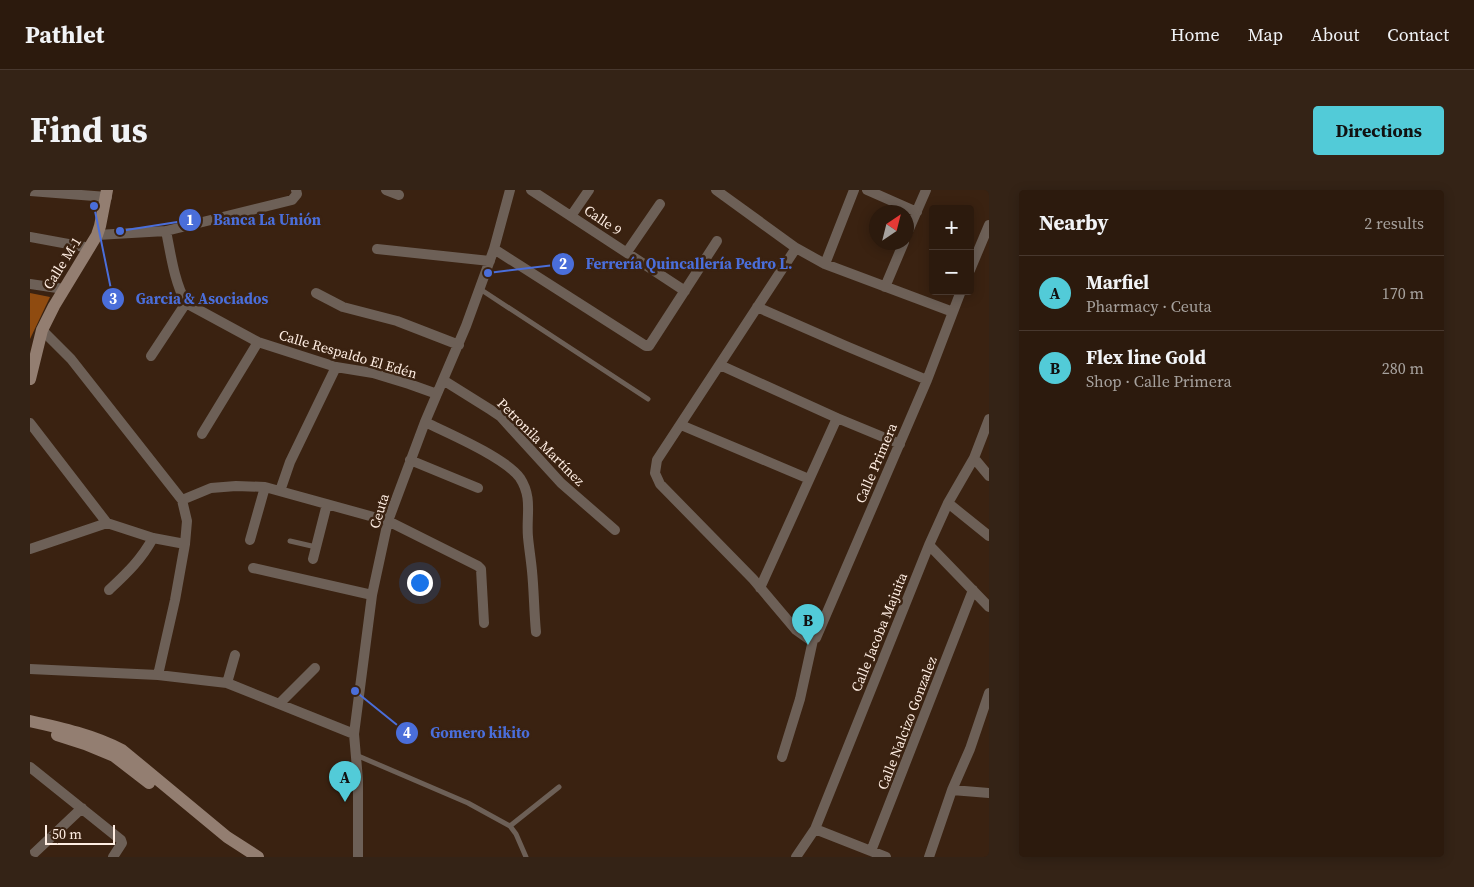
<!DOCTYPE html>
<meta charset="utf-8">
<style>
body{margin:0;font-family:"Source Serif 4",serif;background:#342316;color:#f1f3f6}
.controls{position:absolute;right:15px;top:15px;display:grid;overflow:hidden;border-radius:5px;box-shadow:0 2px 12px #0003}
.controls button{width:45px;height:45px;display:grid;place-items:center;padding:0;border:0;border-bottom:1px solid #48382e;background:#2c1a0d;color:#f1f3f6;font:25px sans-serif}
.compass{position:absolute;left:839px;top:15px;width:45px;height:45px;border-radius:50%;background:#2c1a0d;box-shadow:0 2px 12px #0003;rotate:35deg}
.scale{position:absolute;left:15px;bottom:12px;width:70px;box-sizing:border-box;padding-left:5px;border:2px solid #ffeee3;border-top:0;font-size:14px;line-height:18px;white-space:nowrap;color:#ffeee3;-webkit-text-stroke:4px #3a2211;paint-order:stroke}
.you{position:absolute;left:389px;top:392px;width:18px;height:18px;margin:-12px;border:4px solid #fff;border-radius:50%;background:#1a73e8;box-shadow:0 0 0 8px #1a73e833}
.badge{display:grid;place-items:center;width:32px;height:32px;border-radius:50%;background:#52cbd8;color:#111;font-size:16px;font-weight:700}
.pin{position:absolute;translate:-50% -41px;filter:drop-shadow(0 1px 2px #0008)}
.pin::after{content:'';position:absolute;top:26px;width:18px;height:15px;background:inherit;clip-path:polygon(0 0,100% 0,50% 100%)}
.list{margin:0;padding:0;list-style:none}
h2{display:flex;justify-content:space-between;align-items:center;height:65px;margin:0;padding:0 20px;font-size:21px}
h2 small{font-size:16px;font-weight:400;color:#a6a19d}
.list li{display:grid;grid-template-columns:32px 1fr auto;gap:15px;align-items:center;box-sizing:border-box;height:75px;padding:0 20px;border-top:1px solid #48382e}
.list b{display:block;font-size:19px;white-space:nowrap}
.list p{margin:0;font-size:16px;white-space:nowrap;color:#a6a19d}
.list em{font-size:16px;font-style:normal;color:#a6a19d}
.map{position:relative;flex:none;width:959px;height:667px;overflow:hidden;border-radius:5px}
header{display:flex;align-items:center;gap:30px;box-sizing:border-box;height:70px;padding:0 25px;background:#2c1a0d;border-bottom:1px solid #48382e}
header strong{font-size:24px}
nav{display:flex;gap:28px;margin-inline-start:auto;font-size:18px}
.intro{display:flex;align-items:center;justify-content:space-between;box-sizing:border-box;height:120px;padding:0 30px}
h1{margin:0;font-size:35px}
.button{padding:12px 22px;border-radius:5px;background:#52cbd8;color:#111;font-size:18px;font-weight:700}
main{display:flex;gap:30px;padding:0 30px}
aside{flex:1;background:#2c1a0d;border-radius:5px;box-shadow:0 2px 12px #0003}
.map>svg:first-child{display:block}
.forest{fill:#8f4b10}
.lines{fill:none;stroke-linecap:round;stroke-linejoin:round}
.lane{stroke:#6d6057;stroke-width:5}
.street{stroke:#6d6057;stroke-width:10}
.secondary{stroke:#937e71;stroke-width:12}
.labels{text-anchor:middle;stroke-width:5;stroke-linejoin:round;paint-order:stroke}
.street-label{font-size:14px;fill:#ffeee3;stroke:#3a2211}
.leader{fill:none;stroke:#4a6eda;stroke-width:2}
.callout-dot{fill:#4a6eda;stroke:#3a2211;stroke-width:2}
.mark-label{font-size:15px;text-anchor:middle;font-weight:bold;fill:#fff}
.callout-label{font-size:15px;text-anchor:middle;font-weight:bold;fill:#4a6eda;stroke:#3a2211;stroke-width:5;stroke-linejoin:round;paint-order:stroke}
</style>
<header>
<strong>Pathlet</strong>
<nav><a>Home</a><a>Map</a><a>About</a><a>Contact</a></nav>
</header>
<div class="intro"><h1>Find us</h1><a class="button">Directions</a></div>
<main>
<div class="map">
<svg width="959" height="667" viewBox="0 0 959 667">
<rect width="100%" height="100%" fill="#3a2211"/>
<path class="forest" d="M0 103 20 107 0 149Z"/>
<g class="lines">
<path class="lane" d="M450 99 618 209
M260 351 286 357
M326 565 438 613 480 636 486 644 496 667
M480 636 529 597"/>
<path class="street" d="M356 0 369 5
M501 0 655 101
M686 0 766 58 795 74 923 122
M837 0 887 22
M0 1 77 7
M541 26 559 0
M136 41C141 65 144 91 156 113L228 152 306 177 343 183 379 194 407 204
M67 45 136 41 262 10 267 4 266 0
M876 46 896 0
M0 47 60 58
M766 58 627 270 625 283 630 294 723 389 766 440 780 450 786 448 897 190 931 101
M347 59 460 71
M464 59 616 156H619L687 51
M597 62 630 14
M795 74 824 0
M940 80 959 35
M0 94 34 99
M855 97 874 52
M286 103 313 117 367 131 429 155
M727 117 816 156 897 190
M12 140 41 169 152 310 157 331 155 354 145 410 128 485
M121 166 156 113
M690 175 807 228 870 254
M413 190 461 220 470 226 531 293 585 340
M395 232C418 243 476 268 490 288 503 308 496 325 498 347 499 358 501 370 502 381 504 401 504 421 506 442
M0 233 77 333 123 348 155 354
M651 235 779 289
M172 244 228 152
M944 268 959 286
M380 270 448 298
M250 301 260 272 306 177
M152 310 181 298 206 296 235 297 358 331 448 376 451 379 454 433
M918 313 959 346
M220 350 235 297
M899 355 959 417
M0 359 77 333
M283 369 297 314
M223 378 342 405
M730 398 807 228
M79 400C97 383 111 370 123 348
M0 479 128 485 197 493 324 544
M197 493 205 465
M249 514 285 478
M752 567 770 509 783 450
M0 577 91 650 92 653 83 667
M922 600 959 603
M785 639 856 667
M841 661 943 400
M0 667 52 618
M328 667V590L324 544 342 405 358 331 395 232 436 136 464 59 480 0
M766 667 785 639 899 355 918 313 944 268 959 229
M899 667 922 600 940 559 959 503"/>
<path class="secondary" d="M0 189 12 140 24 116 67 45 70 36 77 0
M0 531C32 538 63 545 92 560L197 647 228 667
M27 545 55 554 84 566 119 593"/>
</g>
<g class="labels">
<g class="street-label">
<text transform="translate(573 30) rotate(34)" y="5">Calle 9</text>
<text transform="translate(32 73) rotate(-58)" y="5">Calle M-1</text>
<text transform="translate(318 164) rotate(16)" y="5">Calle Respaldo El Edén</text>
<text transform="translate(511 252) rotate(45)" y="5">Petronila Martínez</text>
<text transform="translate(846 273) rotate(-67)" y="5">Calle Primera</text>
<text transform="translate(349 321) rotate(-73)" y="5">Ceuta</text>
<text transform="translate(849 442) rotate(-68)" y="5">Calle Jacoba Majuita</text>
<text transform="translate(877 533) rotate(-69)" y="5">Calle Nalcizo Gonzalez</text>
</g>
</g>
<path class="leader" d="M90 41L160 30M458 83L533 74M64 16L83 109M325 501L377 543"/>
<g class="callout-dot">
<circle cx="90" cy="41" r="5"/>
<circle cx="458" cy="83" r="5"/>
<circle cx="64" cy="16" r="5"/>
<circle cx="325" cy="501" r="5"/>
<circle cx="160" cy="30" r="12"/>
<circle cx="533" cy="74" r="12"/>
<circle cx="83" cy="109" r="12"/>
<circle cx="377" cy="543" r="12"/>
</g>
<g class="mark-label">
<text x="160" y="35">1</text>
<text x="533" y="79">2</text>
<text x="83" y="114">3</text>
<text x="377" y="548">4</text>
</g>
<g class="callout-label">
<text x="237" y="35">Banca La Unión</text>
<text x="659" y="79">Ferrería Quincallería Pedro L.</text>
<text x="172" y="114">Garcia &amp; Asociados</text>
<text x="450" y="548">Gomero kikito</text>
</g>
</svg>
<div class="controls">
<button>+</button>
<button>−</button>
</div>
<svg class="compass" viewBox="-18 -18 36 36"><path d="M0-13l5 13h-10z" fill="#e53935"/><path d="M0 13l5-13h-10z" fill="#a6a19d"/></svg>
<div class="scale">50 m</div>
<div class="you"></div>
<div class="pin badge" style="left:315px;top:612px">A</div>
<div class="pin badge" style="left:778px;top:455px">B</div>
</div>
<aside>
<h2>Nearby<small>2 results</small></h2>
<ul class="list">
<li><span class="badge">A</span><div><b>Marfiel</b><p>Pharmacy · Ceuta</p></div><em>170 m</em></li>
<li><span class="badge">B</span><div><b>Flex line Gold</b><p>Shop · Calle Primera</p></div><em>280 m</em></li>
</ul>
</aside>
</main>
